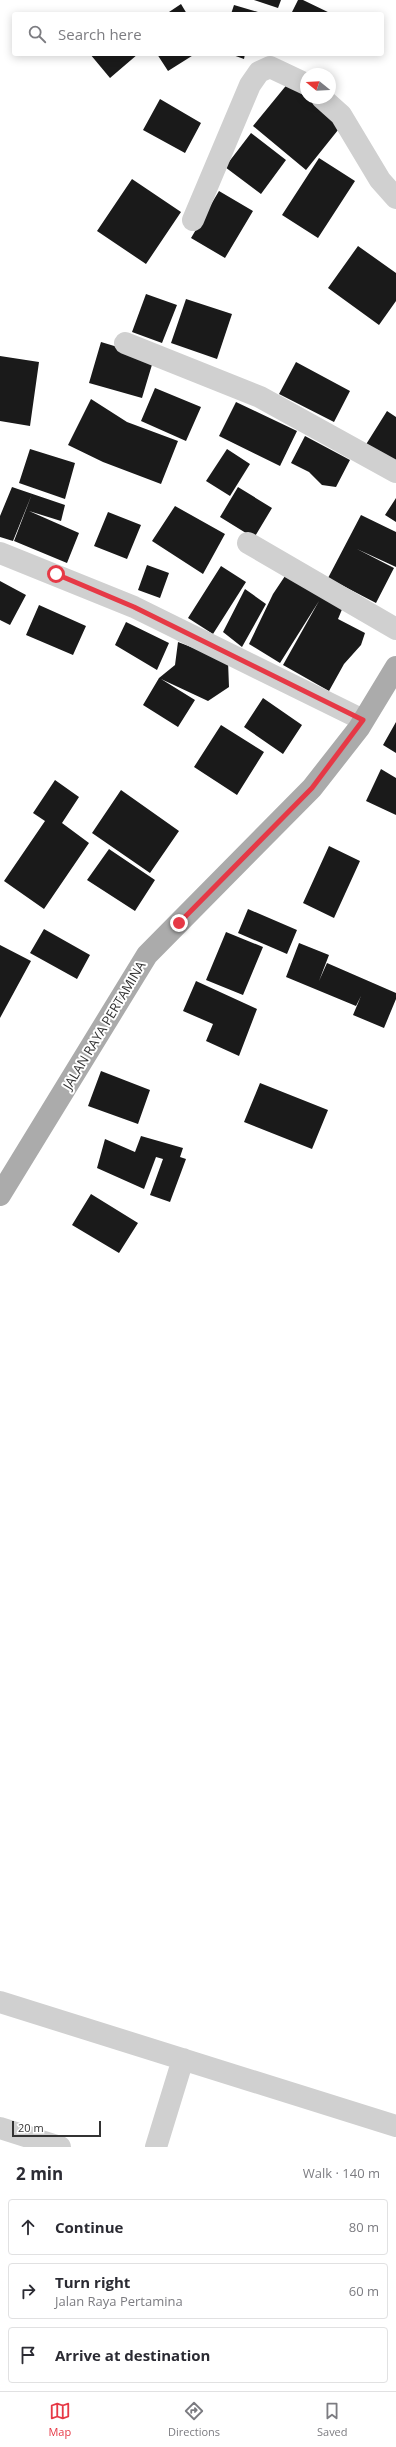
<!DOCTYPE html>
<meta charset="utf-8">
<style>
body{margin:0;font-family:"Open Sans",sans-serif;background:#f7f7f7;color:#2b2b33}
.compass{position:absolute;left:300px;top:68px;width:36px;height:36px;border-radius:50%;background:#fff;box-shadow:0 2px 10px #0003;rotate:288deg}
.scale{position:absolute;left:12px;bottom:10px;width:89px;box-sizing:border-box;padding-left:4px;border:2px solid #333;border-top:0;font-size:11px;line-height:14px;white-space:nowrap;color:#333;-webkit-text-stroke:3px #fff;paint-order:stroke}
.stop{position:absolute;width:12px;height:12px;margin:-9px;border:3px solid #e63946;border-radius:50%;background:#fff}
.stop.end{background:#e63946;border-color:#fff;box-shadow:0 1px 4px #0008}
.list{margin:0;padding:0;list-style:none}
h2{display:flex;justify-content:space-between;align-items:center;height:52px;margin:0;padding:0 16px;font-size:17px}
h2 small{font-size:13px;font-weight:400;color:#7c7c81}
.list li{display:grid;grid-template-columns:26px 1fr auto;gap:12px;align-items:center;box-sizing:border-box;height:56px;margin:0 8px 8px;padding:0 8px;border:1px solid #e1e1e2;border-radius:4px}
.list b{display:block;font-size:15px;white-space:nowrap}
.list p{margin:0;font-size:13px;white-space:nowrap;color:#7c7c81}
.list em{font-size:13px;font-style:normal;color:#7c7c81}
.icon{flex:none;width:22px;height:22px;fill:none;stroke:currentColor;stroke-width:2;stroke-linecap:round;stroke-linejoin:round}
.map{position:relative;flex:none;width:396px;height:2147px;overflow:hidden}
.search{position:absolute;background:#fff;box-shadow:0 2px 10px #0003;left:12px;right:12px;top:12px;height:44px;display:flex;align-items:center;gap:10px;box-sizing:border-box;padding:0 14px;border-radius:4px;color:#7c7c81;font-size:15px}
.sheet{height:244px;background:#fff}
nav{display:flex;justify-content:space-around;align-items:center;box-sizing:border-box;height:56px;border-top:1px solid #e1e1e2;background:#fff;font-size:11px;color:#7c7c81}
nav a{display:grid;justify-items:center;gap:2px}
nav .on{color:#e63946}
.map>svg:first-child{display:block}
.building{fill:#1a1a1a}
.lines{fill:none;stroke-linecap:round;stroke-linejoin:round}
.minor{stroke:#d0d0d0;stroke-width:22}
.primary{stroke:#ababab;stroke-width:22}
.route{stroke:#e63946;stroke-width:5}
.labels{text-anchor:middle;stroke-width:4;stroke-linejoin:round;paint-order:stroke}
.street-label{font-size:13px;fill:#333;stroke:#fff}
</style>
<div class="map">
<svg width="396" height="2147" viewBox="0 0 396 2147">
<rect width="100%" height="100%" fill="#fff"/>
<path class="building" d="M254 0H281L278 8Z
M298 0H303L332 14H291Z
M181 4 187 14H166Z
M234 5 258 12 257 14H231Z
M90 54H138L110 78Z
M157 54H195L168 71Z
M230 54H245L244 59Z
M289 82 306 98H309L342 125 306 170 253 126Z
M160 99 201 123 185 153 143 130Z
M251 133 286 160 261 194 225 167Z
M319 158 355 181 318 238 282 215Z
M132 179 181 212 146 264 97 231Z
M219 191 253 211 225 258 191 238Z
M358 246 396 273V301L379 325 328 288Z
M146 294 177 305 162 343 132 332Z
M186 299 232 314 217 359 171 343Z
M101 342 154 358 142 398 89 383Z
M0 356 39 362 30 426 0 421Z
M296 362 350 391 334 422 279 394Z
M155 388 201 407 186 441 141 421Z
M91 399 127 422 178 441 161 484 103 462 68 445Z
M236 402 297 431 280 466 219 436Z
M387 411 396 417V466L365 446Z
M305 436 350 460 336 487 322 485 309 472 291 463Z
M30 449 75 463 65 499 19 483Z
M227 449 250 464 230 496 206 481Z
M12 487 65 505 61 521 29 511 79 533 67 563 14 541 32 494 13 541 0 537V516Z
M238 487 272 508 254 538 220 517Z
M396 498V522L385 515Z
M175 506 225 534 203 574 152 541Z
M108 512 141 525 127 559 94 546Z
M361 515 396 532V567L357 549 394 568 376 603 328 578Z
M147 565 169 573 160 598 138 590Z
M221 566 246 582 213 634 188 618Z
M287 573 343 607 338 619 365 633 361 645 344 664 329 691 283 665 319 601 280 663 249 644 273 594Z
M0 581 26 595 10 625 0 620Z
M245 589 266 604 242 647 223 632Z
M39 605 86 626 73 655 26 635Z
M126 622 169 643 157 670 115 645Z
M178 642 228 661 229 687 208 701 161 679 195 700 178 727 143 705 159 678 175 665Z
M263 698 302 725 283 754 244 727Z
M396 722V753L383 745Z
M221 725 264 752 237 795 194 767Z
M381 769 396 778V815L366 801Z
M55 780 79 797 62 823 89 843 44 909 4 881 45 821 33 813Z
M121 790 179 831 150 873 92 833Z
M329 846 360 861 334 918 303 903Z
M109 849 155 880 135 911 87 880Z
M248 909 297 930 287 954 238 933Z
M44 929 90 955 77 979 30 953Z
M226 932 263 947 243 995 206 980Z
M299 943 329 955 319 981 327 963 396 993V999L384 1028 353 1015 361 996 356 1006 286 977Z
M0 945 31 961 0 1018Z
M196 981 257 1009 239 1056 206 1041 213 1024 183 1011Z
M101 1071 150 1090 138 1124 88 1106Z
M260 1083 328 1110 312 1149 244 1122Z
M141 1136 183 1148 180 1157 186 1159 170 1202 150 1195 163 1159 156 1157 144 1189 97 1168 105 1139 135 1152Z
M91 1194 138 1223 119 1253 72 1225Z"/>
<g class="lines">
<path class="minor" d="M322 98 341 115 380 180 396 198
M193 220 250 85 259 72 270 67 306 84
M125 343 260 397 396 472
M248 543 396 629
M0 553 134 607 363 720
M0 2002 396 2126
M0 2128 60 2147
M156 2147 183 2059"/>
<path class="primary" d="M0 1195 147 955 312 788 359 728 396 667"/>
</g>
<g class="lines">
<path class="route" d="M56 574 134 607 363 720 312 788 179 923"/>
</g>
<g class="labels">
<g class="street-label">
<text transform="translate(104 1025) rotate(-59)" y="5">JALAN RAYA PERTAMINA</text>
</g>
</g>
</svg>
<svg class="compass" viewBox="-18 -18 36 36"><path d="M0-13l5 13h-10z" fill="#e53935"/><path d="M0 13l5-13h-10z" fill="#7c7c81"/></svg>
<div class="scale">20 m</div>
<div class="stop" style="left:56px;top:574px"></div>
<div class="stop end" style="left:179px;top:923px"></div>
<div class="search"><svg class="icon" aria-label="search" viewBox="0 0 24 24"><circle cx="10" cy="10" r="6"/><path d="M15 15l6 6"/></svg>Search here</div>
</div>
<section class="sheet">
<h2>2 min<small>Walk · 140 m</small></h2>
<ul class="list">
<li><svg class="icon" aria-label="ahead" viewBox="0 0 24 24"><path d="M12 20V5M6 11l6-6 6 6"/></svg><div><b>Continue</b></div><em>80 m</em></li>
<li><svg class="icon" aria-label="right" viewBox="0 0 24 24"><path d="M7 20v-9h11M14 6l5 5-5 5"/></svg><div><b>Turn right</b><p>Jalan Raya Pertamina</p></div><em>60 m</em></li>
<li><svg class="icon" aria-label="arrive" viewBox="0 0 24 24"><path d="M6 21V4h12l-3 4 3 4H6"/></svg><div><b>Arrive at destination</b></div></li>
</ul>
</section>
<nav>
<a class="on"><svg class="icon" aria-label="map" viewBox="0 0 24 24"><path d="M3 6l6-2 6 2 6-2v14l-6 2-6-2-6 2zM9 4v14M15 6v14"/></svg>Map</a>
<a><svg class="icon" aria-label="directions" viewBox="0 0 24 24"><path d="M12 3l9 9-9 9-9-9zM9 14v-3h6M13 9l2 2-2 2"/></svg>Directions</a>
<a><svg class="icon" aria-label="saved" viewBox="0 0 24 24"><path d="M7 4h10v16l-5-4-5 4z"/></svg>Saved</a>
</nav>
